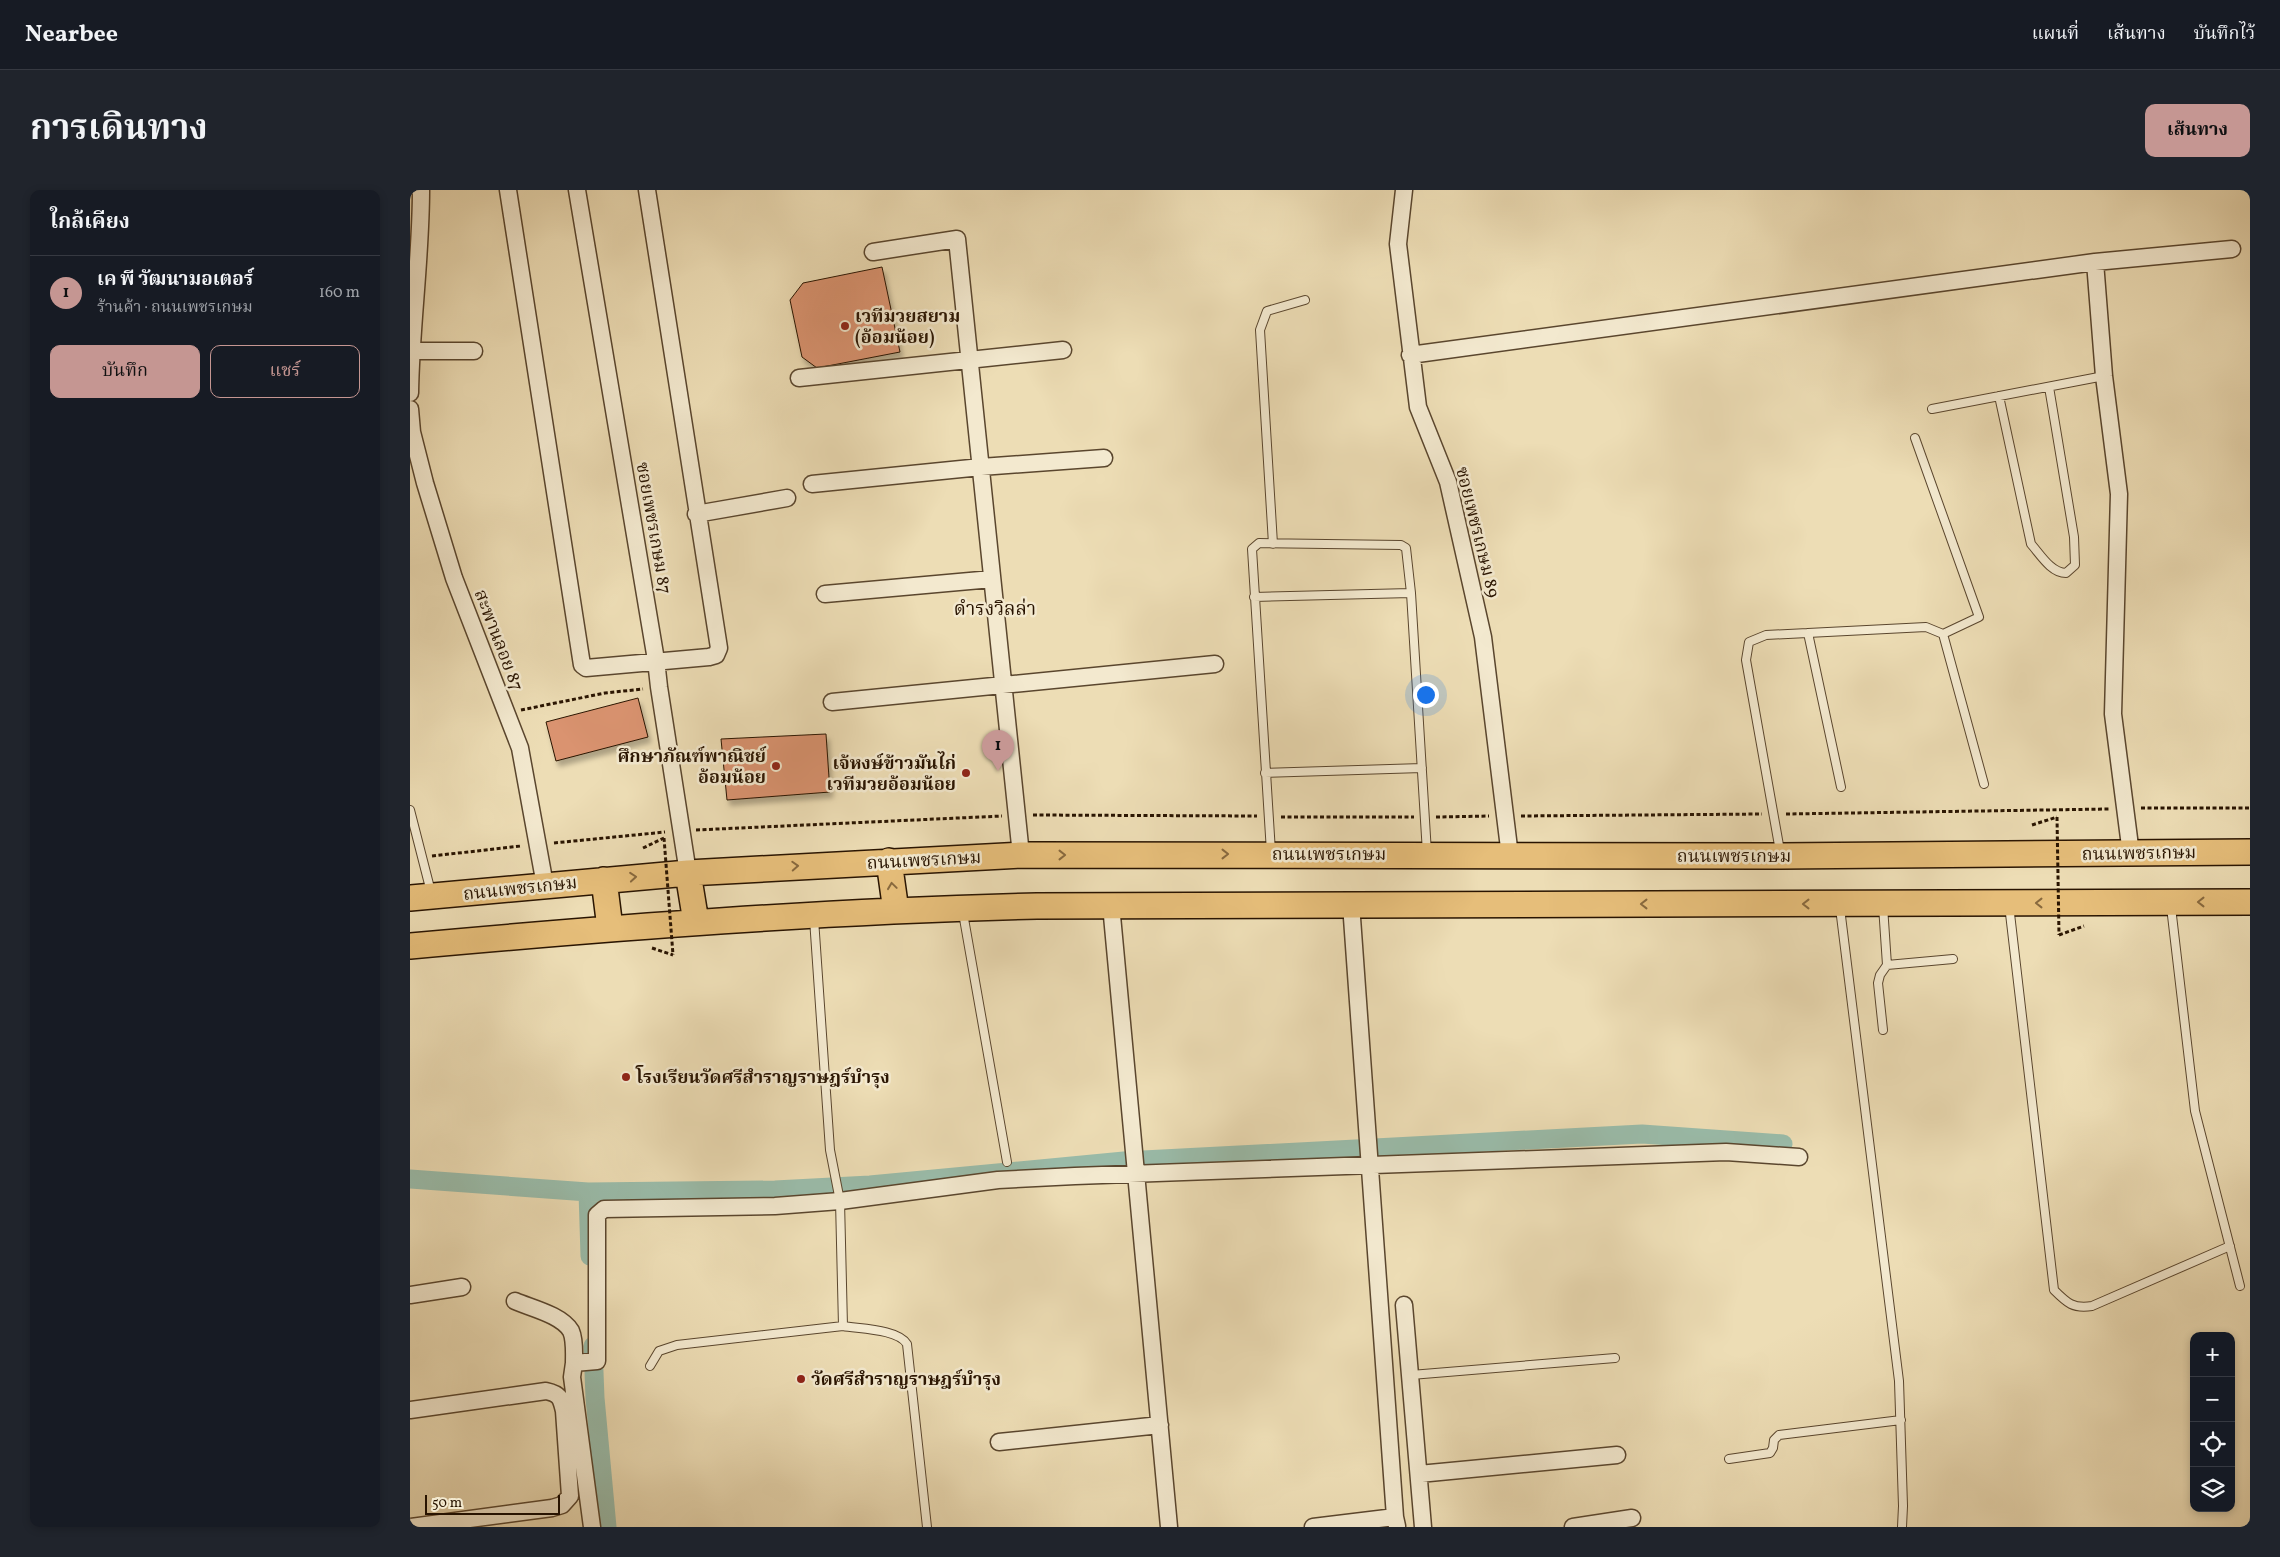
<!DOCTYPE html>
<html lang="th">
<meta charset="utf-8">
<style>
body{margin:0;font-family:Vollkorn,"Noto Serif Thai",serif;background:#20242c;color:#f1f3f6}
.controls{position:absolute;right:15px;bottom:15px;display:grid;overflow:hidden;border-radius:10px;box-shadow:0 2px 8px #0003}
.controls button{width:45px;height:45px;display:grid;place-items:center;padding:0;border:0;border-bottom:1px solid #363941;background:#171b24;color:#f1f3f6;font:25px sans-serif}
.scale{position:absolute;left:15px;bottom:12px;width:135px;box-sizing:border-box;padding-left:5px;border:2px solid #291401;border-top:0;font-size:14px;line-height:18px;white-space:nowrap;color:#291401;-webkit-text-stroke:4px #f3e9cf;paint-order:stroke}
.you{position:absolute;left:1015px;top:504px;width:18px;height:18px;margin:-12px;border:4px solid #fff;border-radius:50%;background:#1a73e8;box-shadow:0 0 0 8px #1a73e833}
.badge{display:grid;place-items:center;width:32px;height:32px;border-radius:50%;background:#c59692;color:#111;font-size:16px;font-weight:700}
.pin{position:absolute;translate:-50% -41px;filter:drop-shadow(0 1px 2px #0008)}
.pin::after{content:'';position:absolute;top:26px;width:18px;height:15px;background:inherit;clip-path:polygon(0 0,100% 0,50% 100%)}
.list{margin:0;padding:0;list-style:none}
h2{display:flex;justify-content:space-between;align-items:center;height:65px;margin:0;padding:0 20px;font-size:21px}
h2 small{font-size:16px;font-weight:400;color:#9ea1a6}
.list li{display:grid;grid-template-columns:32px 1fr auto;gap:15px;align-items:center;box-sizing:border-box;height:75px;padding:0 20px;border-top:1px solid #363941}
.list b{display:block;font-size:19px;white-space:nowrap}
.list p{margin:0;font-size:16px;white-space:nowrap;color:#9ea1a6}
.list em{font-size:16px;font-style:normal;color:#9ea1a6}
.actions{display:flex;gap:10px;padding:15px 20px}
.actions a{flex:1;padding:11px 0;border:1px solid #c59692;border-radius:10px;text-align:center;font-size:18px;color:#c59692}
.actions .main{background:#c59692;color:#111}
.icon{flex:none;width:28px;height:28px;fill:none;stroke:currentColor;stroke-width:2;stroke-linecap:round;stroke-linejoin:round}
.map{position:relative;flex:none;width:1840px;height:1337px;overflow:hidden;border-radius:10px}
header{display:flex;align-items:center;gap:30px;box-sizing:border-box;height:70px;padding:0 25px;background:#171b24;border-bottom:1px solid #363941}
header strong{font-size:24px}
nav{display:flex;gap:28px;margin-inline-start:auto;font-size:18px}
.intro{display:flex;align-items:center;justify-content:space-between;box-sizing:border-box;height:120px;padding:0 30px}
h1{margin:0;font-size:35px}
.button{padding:12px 22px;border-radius:10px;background:#c59692;color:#111;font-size:18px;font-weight:700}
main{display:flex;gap:30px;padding:0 30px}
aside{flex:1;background:#171b24;border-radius:10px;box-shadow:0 2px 8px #0003}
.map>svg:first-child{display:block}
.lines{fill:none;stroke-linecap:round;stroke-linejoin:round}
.canal{stroke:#9abcaa;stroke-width:19}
.building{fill:#da936f;stroke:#291401;filter:url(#shadow)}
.lane-casing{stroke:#5a462e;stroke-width:10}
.street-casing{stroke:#5a462e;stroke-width:19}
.primary-casing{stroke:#291401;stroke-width:28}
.path{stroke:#291401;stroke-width:3;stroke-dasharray:4 2.5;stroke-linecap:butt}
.lane{stroke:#f3e9cf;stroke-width:8}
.street{stroke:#f3e9cf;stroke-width:16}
.primary{stroke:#e6be7a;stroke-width:25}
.path-bridge{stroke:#291401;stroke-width:3;stroke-dasharray:4 2.5;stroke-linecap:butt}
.oneway{stroke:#88693e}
.poi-dot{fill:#8f2418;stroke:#f3e9cf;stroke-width:2}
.labels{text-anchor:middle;stroke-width:5;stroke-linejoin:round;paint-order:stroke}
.poi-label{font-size:18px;font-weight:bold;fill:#291401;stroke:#f3e9cf;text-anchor:start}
.street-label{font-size:18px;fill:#291401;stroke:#f3e9cf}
.neighbourhood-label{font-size:19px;fill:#291401;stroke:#f3e9cf}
</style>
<header>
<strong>Nearbee</strong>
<nav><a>แผนที่</a><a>เส้นทาง</a><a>บันทึกไว้</a></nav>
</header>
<div class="intro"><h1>การเดินทาง</h1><a class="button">เส้นทาง</a></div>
<main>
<aside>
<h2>ใกล้เคียง<small></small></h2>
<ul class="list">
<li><span class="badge">1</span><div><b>เค พี วัฒนามอเตอร์</b><p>ร้านค้า · ถนนเพชรเกษม</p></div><em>160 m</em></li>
</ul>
<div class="actions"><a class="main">บันทึก</a><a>แชร์</a></div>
</aside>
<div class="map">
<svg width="1840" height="1337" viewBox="0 0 1840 1337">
<defs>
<filter id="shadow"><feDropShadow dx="3" dy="5.5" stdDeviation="2.5" flood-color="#0004"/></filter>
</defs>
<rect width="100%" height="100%" fill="#edddb5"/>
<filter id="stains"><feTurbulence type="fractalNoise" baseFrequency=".004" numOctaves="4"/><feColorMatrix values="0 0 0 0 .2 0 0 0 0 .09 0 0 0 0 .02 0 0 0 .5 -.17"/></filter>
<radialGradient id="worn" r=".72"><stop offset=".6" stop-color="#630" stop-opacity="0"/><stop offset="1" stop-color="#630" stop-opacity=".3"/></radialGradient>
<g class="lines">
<path class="canal" d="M0 989 178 1002 365 1000 460 995 714 971 1232 944 1373 954
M178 1002 180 1066
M183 1156 185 1208 197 1337"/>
</g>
<path class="building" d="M472 77 490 162 407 178 392 167 380 110 393 93Z
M228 508 238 547 146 571 136 532Z
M416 544 420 602 317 610 311 549Z"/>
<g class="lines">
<g class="lane-casing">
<path id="lane" d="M1589 206 1621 354C1630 364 1641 383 1656 383L1665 375 1664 347 1639 197
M1522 219 1694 186
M1505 248 1569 427 1533 444
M863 354 850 140 857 121 895 110
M844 407 1001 403
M1398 443 1431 597
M855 583 1012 578
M0 620 21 702
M1370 661 1336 470 1339 452 1356 445 1516 437 1533 444 1574 594
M861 662 842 359 849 353 991 355 996 358 1001 403 1017 663
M1599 715 1644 1100C1657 1113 1663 1119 1682 1116L1820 1056
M1473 716 1477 775 1543 769
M1761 717 1785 921 1830 1096
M1430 718 1489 1191 1493 1316 1492 1337
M553 723 597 972
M1473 840 1468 793 1470 785 1477 775
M433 1136C450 1139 488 1139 497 1154L517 1337
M240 1176 249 1161 267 1155 433 1136 430 1011 420 960 404 729
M1001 1185 1205 1168
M1319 1269 1360 1263 1363 1258 1364 1250 1369 1245 1491 1230"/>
</g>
<g class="street-casing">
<path id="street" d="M98 0 172 475 176 478 299 467 306 465 309 458 237 0
M167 0 246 470 249 497 278 683
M994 0 988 54 1008 217 1038 292 1073 447 1100 666
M463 62 547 49 611 665
M1685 72 1694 186 1709 304 1703 524 1721 664
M1 161H64
M1000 165 1685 72 1822 59
M389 188 653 160
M0 203C1 135 11 68 11 0
M0 219 2 242 15 293 44 388 110 558 135 695
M402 294 571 277 694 268
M286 324 377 308
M415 404 582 389
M422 512 805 474
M941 714 985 1327
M701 715 759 1337
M0 1105 52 1097
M105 1111C121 1118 152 1125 161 1141 165 1150 164 1163 164 1173
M994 1115 1013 1337
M0 1220 136 1201C150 1204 151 1208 154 1221L160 1306 152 1315 142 1318 0 1337
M589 1252 750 1235
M1009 1284 1207 1265
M182 1337 162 1187 164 1173 187 1171V1025L194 1019 365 1016 430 1011 588 990 665 986 1316 962 1389 967
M903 1337 985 1327 987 1336
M1163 1337 1222 1328"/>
</g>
<g class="primary-casing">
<path id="primary" d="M479 671 486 721
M278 683 286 732
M194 690 200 738
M0 708 278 683 611 665 1371 666 1840 662
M0 756C209 737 418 721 627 716L1840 712"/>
</g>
<path class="path" d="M111 520 195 503 233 499
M1731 618H1840
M1376 624 1699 619
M623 625 847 626
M1111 626 1352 624
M871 627H1004
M1026 627 1079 626
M1622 635 1647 627
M286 640 592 626
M144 653 255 642
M233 658 254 648
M22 666 111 656
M1649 745 1674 736
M242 758 263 765"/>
<use href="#lane" class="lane"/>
<use href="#street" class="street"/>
<use href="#primary" class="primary"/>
<path class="path-bridge" d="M1647 627 1649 745
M254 648 263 765"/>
</g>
<defs><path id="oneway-chevron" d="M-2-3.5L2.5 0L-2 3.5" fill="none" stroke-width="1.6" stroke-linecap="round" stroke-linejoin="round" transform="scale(1.25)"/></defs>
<g class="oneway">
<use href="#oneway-chevron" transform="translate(815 664)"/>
<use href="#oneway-chevron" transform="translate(652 665)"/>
<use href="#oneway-chevron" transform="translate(385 676) rotate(-3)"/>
<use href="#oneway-chevron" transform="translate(223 687) rotate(-5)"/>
<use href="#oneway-chevron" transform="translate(482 696) rotate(-98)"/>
<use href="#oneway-chevron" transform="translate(1791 712) rotate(180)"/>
<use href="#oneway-chevron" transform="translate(1629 713) rotate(180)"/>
<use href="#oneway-chevron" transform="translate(1234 714) rotate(180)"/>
<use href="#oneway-chevron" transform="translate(1396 714) rotate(180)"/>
</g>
<g class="poi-dot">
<circle cx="435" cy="136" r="5"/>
<circle cx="366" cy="576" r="5"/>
<circle cx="556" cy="583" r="5"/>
<circle cx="216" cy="887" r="5"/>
<circle cx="391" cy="1189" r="5"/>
</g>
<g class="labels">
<g class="poi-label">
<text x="445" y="132">เวทีมวยสยาม<tspan x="445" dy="21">(อ้อมน้อย)</tspan></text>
<text x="356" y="572" text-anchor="end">ศึกษาภัณฑ์พาณิชย์<tspan x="356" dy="21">อ้อมน้อย</tspan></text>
<text x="546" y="579" text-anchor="end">เจ้หงษ์ข้าวมันไก่<tspan x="546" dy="21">เวทีมวยอ้อมน้อย</tspan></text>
<text x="226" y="893">โรงเรียนวัดศรีสําราญราษฎร์บํารุง</text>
<text x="401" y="1195">วัดศรีสําราญราษฎร์บํารุง</text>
</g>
<g class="street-label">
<text transform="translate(244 338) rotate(80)" y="6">ซอยเพชรเกษม 87</text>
<text transform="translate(1068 342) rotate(76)" y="6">ซอยเพชรเกษม 89</text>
<text transform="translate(89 450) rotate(69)" y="6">สะพานลอย 87</text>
<text transform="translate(1729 663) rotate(-1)" y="6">ถนนเพชรเกษม</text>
<text x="919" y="670">ถนนเพชรเกษม</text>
<text x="1324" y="672">ถนนเพชรเกษม</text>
<text transform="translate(514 670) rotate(-3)" y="6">ถนนเพชรเกษม</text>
<text transform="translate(110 698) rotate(-6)" y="6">ถนนเพชรเกษม</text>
</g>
<g class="neighbourhood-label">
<text x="585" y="425">ดำรงวิลล่า</text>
</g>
</g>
<rect width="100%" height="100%" filter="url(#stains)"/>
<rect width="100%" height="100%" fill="url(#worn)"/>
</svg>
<div class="controls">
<button>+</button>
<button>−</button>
<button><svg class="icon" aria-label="locate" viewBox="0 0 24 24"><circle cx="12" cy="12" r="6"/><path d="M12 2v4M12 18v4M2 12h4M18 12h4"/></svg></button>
<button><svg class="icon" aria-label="layers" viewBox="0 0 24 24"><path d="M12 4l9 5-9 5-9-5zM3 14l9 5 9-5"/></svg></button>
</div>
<div class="scale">50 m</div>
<div class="you"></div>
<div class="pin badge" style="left:588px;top:581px">1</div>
</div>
</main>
